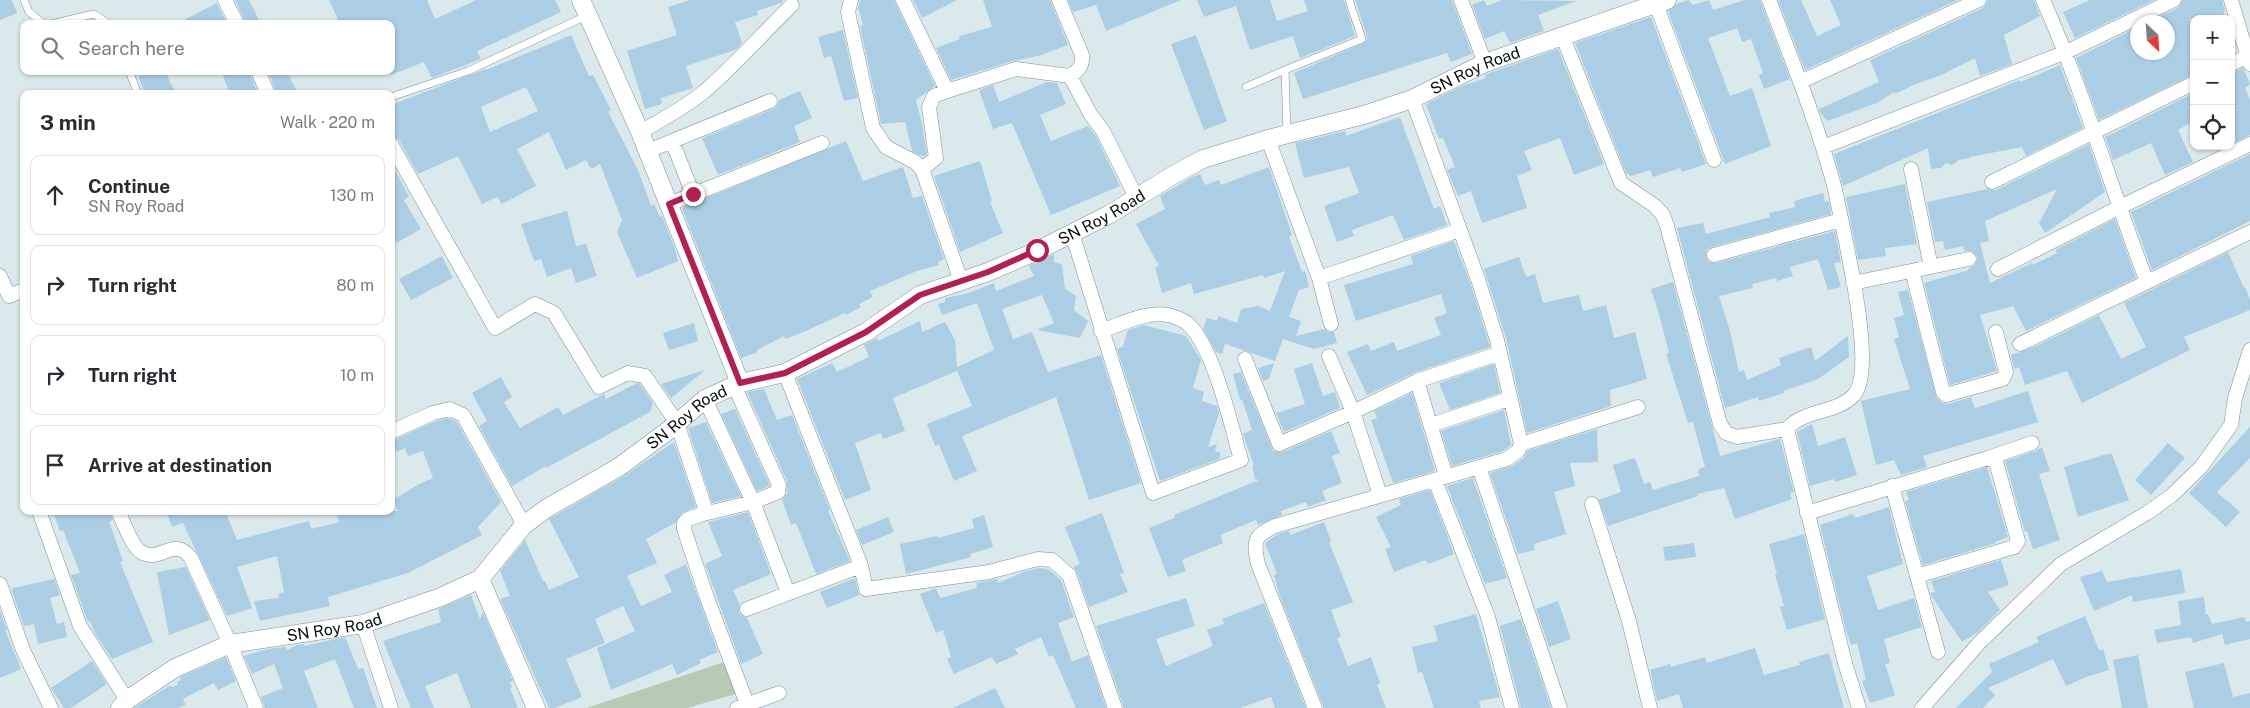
<!DOCTYPE html>
<meta charset="utf-8">
<style>
body{margin:0;font-family:"Public Sans",sans-serif;background:#f2f2f3;color:#2b2b33}
.controls{position:absolute;right:15px;top:15px;display:grid;overflow:hidden;border-radius:10px;box-shadow:0 1px 4px #0004}
.controls button{width:45px;height:45px;display:grid;place-items:center;padding:0;border:0;border-bottom:1px solid #e1e1e2;background:#fff;color:#2b2b33;font:25px sans-serif}
.compass{position:absolute;left:2130px;top:15px;width:45px;height:45px;border-radius:50%;background:#fff;box-shadow:0 1px 4px #0004;rotate:155deg}
.stop{position:absolute;width:15px;height:15px;margin:-11px;border:4px solid #b02051;border-radius:50%;background:#fff}
.stop.end{background:#b02051;border-color:#fff;box-shadow:0 1px 5px #0008}
.list{margin:0;padding:0;list-style:none}
h2{display:flex;justify-content:space-between;align-items:center;height:65px;margin:0;padding:0 20px;font-size:21px}
h2 small{font-size:16px;font-weight:400;color:#7c7c81}
.list li{display:grid;grid-template-columns:32px 1fr auto;gap:15px;align-items:center;box-sizing:border-box;height:80px;margin:0 10px 10px;padding:0 10px;border:1px solid #e1e1e2;border-radius:10px}
.list b{display:block;font-size:19px;white-space:nowrap}
.list p{margin:0;font-size:16px;white-space:nowrap;color:#7c7c81}
.list em{font-size:16px;font-style:normal;color:#7c7c81}
.icon{flex:none;width:28px;height:28px;fill:none;stroke:currentColor;stroke-width:2;stroke-linecap:round;stroke-linejoin:round}
.map{position:relative;flex:none;width:2250px;height:708px;overflow:hidden}
.search{position:absolute;background:#fff;box-shadow:0 1px 4px #0004;left:20px;top:20px;width:375px;height:55px;display:flex;align-items:center;gap:12px;box-sizing:border-box;padding:0 18px;border-radius:10px;color:#7c7c81;font-size:19px}
.panel{position:absolute;background:#fff;box-shadow:0 1px 4px #0004;left:20px;top:90px;width:375px;height:425px;border-radius:10px}
.map>svg:first-child{display:block}
.green{fill:#b7cab3}
.building{fill:#accee5;fill-rule:evenodd}
.lines{fill:none;stroke-linecap:round;stroke-linejoin:round}
.service-casing{stroke:#829193;stroke-width:8}
.minor-casing{stroke:#829193;stroke-width:15}
.tertiary-casing{stroke:#829193;stroke-width:19}
.service{stroke:#fff;stroke-width:7}
.minor{stroke:#fff;stroke-width:14}
.tertiary{stroke:#fff;stroke-width:18}
.route{stroke:#b02051;stroke-width:6}
.labels{text-anchor:middle;stroke-width:5;stroke-linejoin:round;paint-order:stroke}
.street-label{font-size:16px;fill:#080d0e;stroke:#dae9eb}
</style>
<div class="map">
<svg width="2250" height="708" viewBox="0 0 2250 708">
<rect width="100%" height="100%" fill="#dae9eb"/>
<path class="green" d="M730 660 739 693 687 708H587Z"/>
<path class="building" d="M0 0H12L17 13 0 20Z
M235 0H249L261 24H246Z
M329 0H427L435 19 476 0H555L561 12 477 51 481 59 432 78 424 62 391 75V24H340Z
M690 0H783V2L757 11 758 15 735 22 742 43 735 50 686 66 693 88 661 98 662 104 645 109 627 51 677 35 668 7Z
M860 0H894L935 86 916 100 922 124 927 154 925 156H922L912 151 905 122 881 124 860 26 863 25 858 7Z
M913 0H957L922 18Z
M983 0H1050L1068 45 1038 56 1013 61 951 80 936 48 960 39 959 36 992 27Z
M1068 0H1181L1106 31 1096 5 1073 12Z
M1197 0H1270L1277 21 1308 11 1304 0H1344L1355 36 1300 58 1293 36 1250 50 1236 6 1204 17Z
M1355 0H1452L1472 54 1451 62 1447 53 1303 99 1294 73 1366 42 1367 37Z
M1484 0 1487 6 1502 0 1576 1 1538 15 1544 31 1510 43 1504 31 1485 39 1472 5Z
M1689 0 1692 5 1709 0 1713 10 1745 0H1760L1790 79 1764 89 1759 75 1763 73 1751 39 1742 42 1737 28 1708 38 1730 96 1752 88 1771 146 1725 164 1668 11 1676 4Z
M1778 0H1801L1817 36 1841 25 1830 0H1958L1805 70Z
M1988 0H2034L2040 16 2004 35 2012 64 1980 76 1975 58 1939 76 1918 83 1895 94 1894 92 1877 103 1827 121 1820 112 1819 109 1879 82 1870 60 1983 8Z
M2090 0H2154L2075 38 2063 12Z
M2183 0H2222L2225 11H2223L2227 19H2189L2194 29V74L2099 120 2076 58 2138 27V52H2168V22H2147L2178 8Z
M217 3 227 24H176Z
M1651 17 1706 164 1682 172 1680 168 1653 177 1650 170 1631 176 1626 173 1575 43Z
M843 30 858 98 844 101 831 56 824 58 818 37Z
M571 35 589 76 593 75 611 110 608 112 638 170 651 206 654 204 660 217 662 216 675 249 678 261 637 278 617 232 622 220 600 164 591 169 586 160 566 170 549 132 517 149 536 186 502 204 497 197 482 204 458 156 418 174 399 140 391 135V105L485 69 486 70ZM526 87 538 111 490 132 481 107Z
M1196 35 1227 121 1204 130 1171 44Z
M1558 49 1604 164 1574 175 1560 138 1524 151 1532 170 1517 176 1527 208 1482 223 1471 191 1458 196 1447 170 1455 167 1443 138 1439 139 1426 104 1462 86 1486 78 1485 75 1489 73Z
M2060 65 2083 128 2026 156 2022 147 1970 157V158L1959 160 1952 165 1946 163 1941 168 1931 169 1928 148 1843 186 1834 154 2020 80 2021 82Z
M2243 68 2250 84 2245 88 2250 100V135L2233 143 2231 73Z
M150 71H165L176 94H146L138 77Z
M221 71H249L258 94H230Z
M268 71H287L298 94H277Z
M1047 82 1057 83 1066 104 1040 115 1051 141 1088 126 1096 136 1120 186 1051 215 1012 123 993 129 979 90 993 85 999 102Z
M800 91 812 118 794 126 800 142 718 175 702 138 773 109 777 106 779 100Z
M2194 93V121L2178 130 2193 162 2165 175 2151 143 2113 160 2105 137Z
M1400 117 1434 209 1440 206 1447 225 1404 240 1393 215 1352 230 1354 236 1337 242 1324 206 1359 193 1349 167 1304 178 1295 143 1346 131V136Z
M846 141 863 181 903 167 913 198 922 196 944 259 938 262 939 265 917 271 870 291 873 297 859 304 861 307 846 315 845 313 799 334 785 339 784 336 757 350 758 352 741 358 682 208Z
M2089 144 2105 192 2045 233 2039 223 2057 189 1985 221 1989 241 1980 243 1990 283 2032 263 2033 265 2057 253 2055 250 2115 219 2136 278 2026 331 2013 306 1980 315 1997 371 1950 385 1924 283 1969 270V268L1975 265 1978 258 1972 251H1964L1963 246 1945 250 1943 241 1935 242 1927 202 1987 189 1996 190Z
M2250 154V221L2152 270 2131 212Z
M980 161 992 201 990 202 1003 233 960 252 934 176Z
M391 162 409 197 404 200 421 229 391 246Z
M1269 167 1292 235 1289 237 1302 272 1305 271 1309 287 1299 290 1289 317 1301 321 1296 336 1324 329 1328 332H1334L1337 343 1314 349 1283 339 1275 361 1225 344 1222 354 1216 352 1203 329 1207 318 1217 321 1218 316 1237 323 1241 309 1258 306 1270 311 1285 271 1264 278 1263 275 1194 294 1191 283 1162 293 1155 267 1159 266 1136 224 1165 209 1160 196 1192 177 1200 174 1205 185 1219 180 1221 185Z
M1905 184 1917 244 1885 248 1886 256 1858 260 1846 197Z
M1823 193 1825 202 1829 201 1831 214 1712 247 1707 249 1706 257 1708 262 1716 263 1835 231 1841 262 1834 263 1841 287 1828 290 1818 259 1790 267 1793 276 1777 281 1776 278 1752 284 1753 288 1719 296 1730 331 1739 372 1744 370 1747 380 1781 365 1779 358 1811 347 1815 361 1848 336 1849 357 1818 379 1783 391 1784 393 1759 401 1758 397 1725 408 1677 228 1703 223 1706 234 1770 217 1769 213 1795 207 1794 201Z
M567 211 576 246 586 244 597 276 576 283 571 268 547 277 541 259 534 261 521 224Z
M1454 241 1470 282 1490 347 1414 373 1367 395 1347 352 1368 344 1371 351 1394 342 1397 351 1441 335 1434 318 1447 313 1441 294 1356 321 1344 285 1413 264 1411 256Z
M2228 252 2244 288 2245 287 2250 300V310L2184 337 2190 350 2082 403 2067 371 2025 385 2019 367 2014 369 2011 355 2034 347 2099 315 2121 359 2146 347 2124 303Z
M1054 254V262L1062 265 1065 289 1076 296 1074 310 1088 321 1080 338 1037 330 1054 323 1042 295 1002 309 1013 339 1032 332 1048 372 1101 355 1141 483 1089 500 1056 397 962 436 977 471 954 481 939 445 935 446 927 424 972 406 957 371 893 398 905 431 883 439 881 433 855 443 871 490 845 500 797 379 832 363 837 372 869 357 864 345 877 338 878 341 920 321 922 332 945 322 955 340 957 367 994 350 977 303 942 315 938 304 945 302V298L969 293 994 283 996 291 1034 276 1029 266Z
M442 256 453 278 411 300 399 279Z
M1519 257 1526 277 1535 274 1543 303 1579 295 1583 311 1606 305 1614 338 1635 332 1647 379 1610 390 1611 406 1527 433 1506 338 1484 269Z
M1673 282 1720 456 1780 439 1794 492 1790 493 1792 499 1735 519 1724 488 1697 494 1698 496 1608 526 1599 500 1621 492 1613 465 1635 458 1644 484 1650 482 1653 490 1699 476 1698 469 1705 467 1693 422 1688 423 1666 354 1669 353 1659 314 1651 289Z
M1908 290 1937 398 1943 403 1948 404 1971 397 1975 408 2028 391 2038 422 1923 456 1927 467 1901 475 1894 460 1876 465 1861 401 1910 389 1894 339 1899 337 1894 318 1904 315 1898 292Z
M694 323 698 341 669 350 663 333Z
M1144 325 1186 336 1201 360 1193 388 1204 392 1202 401 1217 406 1219 413 1208 447 1217 444 1215 451 1221 453 1219 459 1160 481 1117 349 1125 346H1123L1128 330Z
M1274 363 1269 379 1263 381 1258 368Z
M1312 363 1323 396 1335 392 1340 408 1284 432 1276 413 1305 404 1294 369Z
M1494 364 1500 393 1450 410 1439 383Z
M704 370V371L671 398 661 384Z
M1241 372 1273 451 1282 452 1331 431 1340 453 1332 456 1342 483 1322 491 1326 500 1308 507 1306 502 1281 511 1282 515 1258 525 1256 520 1220 535 1223 543 1182 560 1186 571 1168 577 1149 528 1175 518 1174 515 1259 480 1255 479 1252 465H1254L1243 434 1252 430 1242 399 1240 400 1233 374Z
M501 377 512 397 504 402 520 428 558 407 563 415 604 394 606 399 637 383 640 384 653 403 650 412 546 468V466L512 486 479 426 487 421 472 393Z
M764 389 777 420 792 415 830 510 828 511 850 561 816 574 796 523 791 525 782 500 787 493V481L747 392Z
M1412 393 1435 471 1393 483 1371 420 1377 418 1374 411Z
M735 409 770 486 757 491 721 414Z
M1504 410 1511 445 1503 451 1452 466 1441 431Z
M449 418 457 422 501 502 478 527 482 535 408 573 328 597 330 606 260 621 254 601 279 598 278 594 284 592 277 556 237 567 252 608 227 616 183 523 172 527 166 511H225L237 540 309 521 311 529 339 522 336 511H398L393 500 419 484 433 478 423 451 408 456 405 448 391 454V441L436 421Z
M706 422 741 496 712 503 688 428Z
M1812 424 1818 446 1845 437 1857 475 1835 482 1834 479 1810 486 1797 432Z
M2250 427V458L2217 492 2240 512 2226 527 2189 493Z
M1597 429 1598 462 1570 463 1575 486 1554 492 1566 534 1534 544 1535 550 1518 554 1490 473 1512 466 1524 458 1527 451Z
M674 442 696 507 682 513 675 523 646 539 657 563 627 576 641 606 672 592 664 575 686 564 718 652 699 660 701 663 677 675 672 664 611 690 597 648 635 631 623 606 595 619 605 643 566 659 582 697 555 708H549L500 599 510 596 500 571 525 540 543 581H545L549 590 579 577 549 519 624 476Z
M2168 443 2185 458 2151 495 2135 480Z
M2042 447 2050 471 2039 474 2060 540 2033 549 2027 531 2025 532 2005 461 2035 451Z
M2107 454H2112L2129 500 2078 517 2064 467Z
M1987 467 2008 537 1995 542 1996 543 1923 565 1905 501 1909 500 1906 492Z
M1473 478 1507 578 1485 584 1447 486Z
M1430 490 1454 554 1428 564 1426 560 1394 572 1385 549 1391 547 1376 517 1401 505 1399 499Z
M1889 507 1903 564 1867 576 1878 610 1914 598 1922 627 1884 639 1890 663 1885 664 1895 695 1870 703 1862 681 1866 680 1857 643 1851 645 1845 627 1820 525 1853 514 1855 518Z
M53 511H109L113 520 109 522 123 561 120 562 153 642 112 659 96 635 90 621 88 622 71 575 80 573 63 530 60 531Z
M748 512 771 574 733 590 740 605 739 613 747 618 763 654 741 664 705 564 722 556 708 522Z
M1102 513 1124 573 1120 574 1128 592 1089 607 1077 572 1073 567 1080 564 1065 527Z
M984 515 993 547 970 554 971 557 906 574 900 544 937 536 938 538 974 528 972 519Z
M888 517 894 532 862 545 856 530Z
M1324 522 1331 541 1329 542 1353 602 1331 610 1341 637 1337 638 1348 666 1371 657 1380 683 1377 685 1386 708H1324L1280 597 1274 575 1277 574 1265 543 1278 534 1289 531 1290 535Z
M1804 534 1825 619 1787 630 1780 607 1784 606 1775 574H1777L1769 544Z
M1694 543 1696 557 1665 561 1663 547Z
M2001 560 2009 585 1988 592 2000 610 1978 632 1962 642 1931 595V593L1935 592 1931 581Z
M186 567 210 620 169 635 157 572Z
M1039 568 1048 569 1061 580 1074 617 1058 623 1072 662 1088 655 1106 708H1076L1053 655 1049 657 1041 637 1015 649 1018 654 996 664 992 657 954 674 947 659 951 657 943 630 936 633 920 594 936 588 940 598 977 588 976 583 997 579 998 583 1023 572Z
M2181 569 2185 593 2133 602 2132 595 2094 611 2080 577 2102 571 2107 582Z
M855 578 859 595 827 608 820 592Z
M54 579 60 595 50 598 57 624 64 622 67 637 38 644 34 624 24 626 12 591 13 588Z
M471 595 480 619 483 612 513 681 510 682 512 687 510 688 518 708H471L457 673 425 686 434 708H411L383 641 441 622 438 609Z
M2204 597 2206 615 2208 614 2212 624 2244 617 2246 622 2250 621V639L2225 645 2222 634 2193 643 2191 637 2157 643 2154 630 2181 625 2178 601Z
M1186 598 1195 626 1156 639 1166 666 1213 646 1207 630 1224 624 1222 619 1264 603 1306 708H1275L1271 697 1240 708H1124L1096 626Z
M1558 601 1571 639 1549 647 1536 609Z
M0 611 7 630H5L21 669 0 678Z
M1476 614 1500 697 1479 701 1481 708H1434L1422 672 1418 673 1412 647 1438 641 1434 626Z
M2085 616 2099 650 2103 649 2109 670 2086 677 2066 686 2053 659 1988 688 1995 695 1983 708H1956L1992 672 1989 664 2039 642 2036 637Z
M1521 619 1551 708H1521L1500 626Z
M345 637 358 669 363 668 377 708H354L335 659 304 671 318 708H265L261 697 283 688 274 664 252 674 244 656 268 649 285 647 287 650 297 645 303 644 304 646Z
M1755 648 1764 675 1800 665 1799 662 1829 653 1844 708H1683L1679 694 1657 701 1650 670 1670 664 1671 667 1705 657 1707 663Z
M2138 655 2148 708H2122L2113 660Z
M226 657 236 681 218 690 214 683 183 699 186 705 178 708H134L171 685V687L178 685 177 682 181 680 180 677Z
M92 661 107 684 71 708H64L51 688Z
M2224 663 2233 697 2250 693V708H2194L2185 672Z
M995 688 1005 708H953Z"/>
<g class="lines">
<g class="service-casing">
<path id="service" d="M24 0 29 12 44 24
M51 24 94 14 109 24
M129 71 138 94
M1246 87 1285 70
M391 97 468 71 588 15
M1287 135 1285 70 1362 39 1349 0"/>
</g>
<g class="minor-casing">
<path id="minor" d="M225 0 237 24
M851 0 848 12 873 128 886 147 915 162 922 169 961 281
M903 0 947 91 1016 69 1070 76C1079 70 1083 66 1082 55L1059 0
M1461 0 1485 63
M1769 0C1793 63 1818 125 1835 189 1842 228 1878 368 1854 395 1836 414 1804 409 1787 429L1845 663 1859 708
M2043 0C2084 92 2111 189 2147 282L2250 232
M2231 0 2250 64
M1656 4 1714 160
M1562 35 1621 183 1655 206 1663 215 1667 226 1720 424 1726 433 1737 437 1787 429
M2231 64 2248 56
M258 71 268 94
M1070 76 1091 115 1103 131 1136 197
M1800 82 1979 0
M640 132C662 120 685 107 705 91 736 64 763 33 792 5
M1268 139 1319 278 1331 324
M672 141 693 194
M391 144 495 328 535 304 554 313 599 387 628 373 645 376 677 423 705 508 703 514 688 519 684 523V529L706 595 747 704
M1823 147 2066 52 2174 0
M648 151 770 101
M922 169 936 158 929 107 934 96 947 91
M1911 169 1931 267
M1992 182 2194 83
M669 204 822 143
M1072 233 1153 493 1241 460C1231 425 1214 348 1188 324 1184 320 1173 316 1168 315 1145 311 1122 324 1101 331
M1714 255 1841 220
M1998 269 2118 208 2250 144
M1912 271 1943 392 1946 395 2003 379 2006 372 1996 332
M0 276 9 296 24 290
M1319 278 1460 230
M1853 283 1969 259
M2020 344 2147 282
M1329 356 1353 412 1380 495
M1245 359 1279 444 1353 412 1417 381 1500 353
M785 373 853 545 861 566 866 589 989 572 1038 559 1052 560 1069 575 1115 708
M1417 381 1446 476
M705 399 753 502 788 593
M1431 425 1509 399
M391 432 433 413 450 409 463 415 524 525
M1521 444 1638 407
M1988 458 2032 443
M1479 467 1560 708
M1435 480 1488 617 1512 708
M1592 504 1629 621 1650 708
M39 511 80 626 127 700
M118 511C123 521 132 547 141 552 161 564 173 535 191 558L230 644 256 708
M1807 513 1988 458 1996 462 2018 541 2014 547 1917 576 1892 486
M703 514 753 502 778 492 779 485 734 385
M1917 576 1938 652
M0 584 23 650 51 708
M747 609 861 566
M363 624 391 708
M737 708 779 693
M1315 708 1258 564C1253 541 1254 536 1275 526L1507 459 1518 451 1521 444 1497 340 1478 279 1412 99
M1922 708 1980 642 2061 564 2147 513 2171 496 2201 467 2231 425 2235 398 2250 350"/>
</g>
<g class="tertiary-casing">
<g id="tertiary">
<path d="M581 0 640 132 740 383"/>
<path d="M480 579 536 708"/>
<path id="s1" d="M120 708 127 700 175 668 230 644 363 624 441 597 480 579 524 525 547 508 619 467 669 430 705 399 740 383 785 373 866 332 920 295 988 272 1037 251 1110 214 1175 174 1203 159 1268 139 1364 115 1412 99 1485 63 1667 0"/>
</g>
</g>
<use href="#service" class="service"/>
<use href="#minor" class="minor"/>
<use href="#tertiary" class="tertiary"/>
</g>
<g class="lines">
<path class="route" d="M693 194 669 204 740 383 785 373 866 332 920 295 988 272 1037 250"/>
</g>
<g class="labels">
<g class="street-label">
<text dy="6" stroke="none"><textPath href="#s1" startOffset="1522">SN Roy Road</textPath></text>
<text dy="6" stroke="none"><textPath href="#s1" startOffset="1118">SN Roy Road</textPath></text>
<text dy="6" stroke="none"><textPath href="#s1" startOffset="654">SN Roy Road</textPath></text>
<text dy="6" stroke="none"><textPath href="#s1" startOffset="234">SN Roy Road</textPath></text>
</g>
</g>
</svg>
<div class="controls">
<button>+</button>
<button>−</button>
<button><svg class="icon" aria-label="locate" viewBox="0 0 24 24"><circle cx="12" cy="12" r="6"/><path d="M12 2v4M12 18v4M2 12h4M18 12h4"/></svg></button>
</div>
<svg class="compass" viewBox="-18 -18 36 36"><path d="M0-13l5 13h-10z" fill="#e53935"/><path d="M0 13l5-13h-10z" fill="#7c7c81"/></svg>
<div class="stop" style="left:1037px;top:250px"></div>
<div class="stop end" style="left:693px;top:194px"></div>
<div class="search"><svg class="icon" aria-label="search" viewBox="0 0 24 24"><circle cx="10" cy="10" r="6"/><path d="M15 15l6 6"/></svg>Search here</div>
<section class="panel">
<h2>3 min<small>Walk · 220 m</small></h2>
<ul class="list">
<li><svg class="icon" aria-label="ahead" viewBox="0 0 24 24"><path d="M12 20V5M6 11l6-6 6 6"/></svg><div><b>Continue</b><p>SN Roy Road</p></div><em>130 m</em></li>
<li><svg class="icon" aria-label="right" viewBox="0 0 24 24"><path d="M7 20v-9h11M14 6l5 5-5 5"/></svg><div><b>Turn right</b></div><em>80 m</em></li>
<li><svg class="icon" aria-label="right" viewBox="0 0 24 24"><path d="M7 20v-9h11M14 6l5 5-5 5"/></svg><div><b>Turn right</b></div><em>10 m</em></li>
<li><svg class="icon" aria-label="arrive" viewBox="0 0 24 24"><path d="M6 21V4h12l-3 4 3 4H6"/></svg><div><b>Arrive at destination</b></div></li>
</ul>
</section>
</div>
